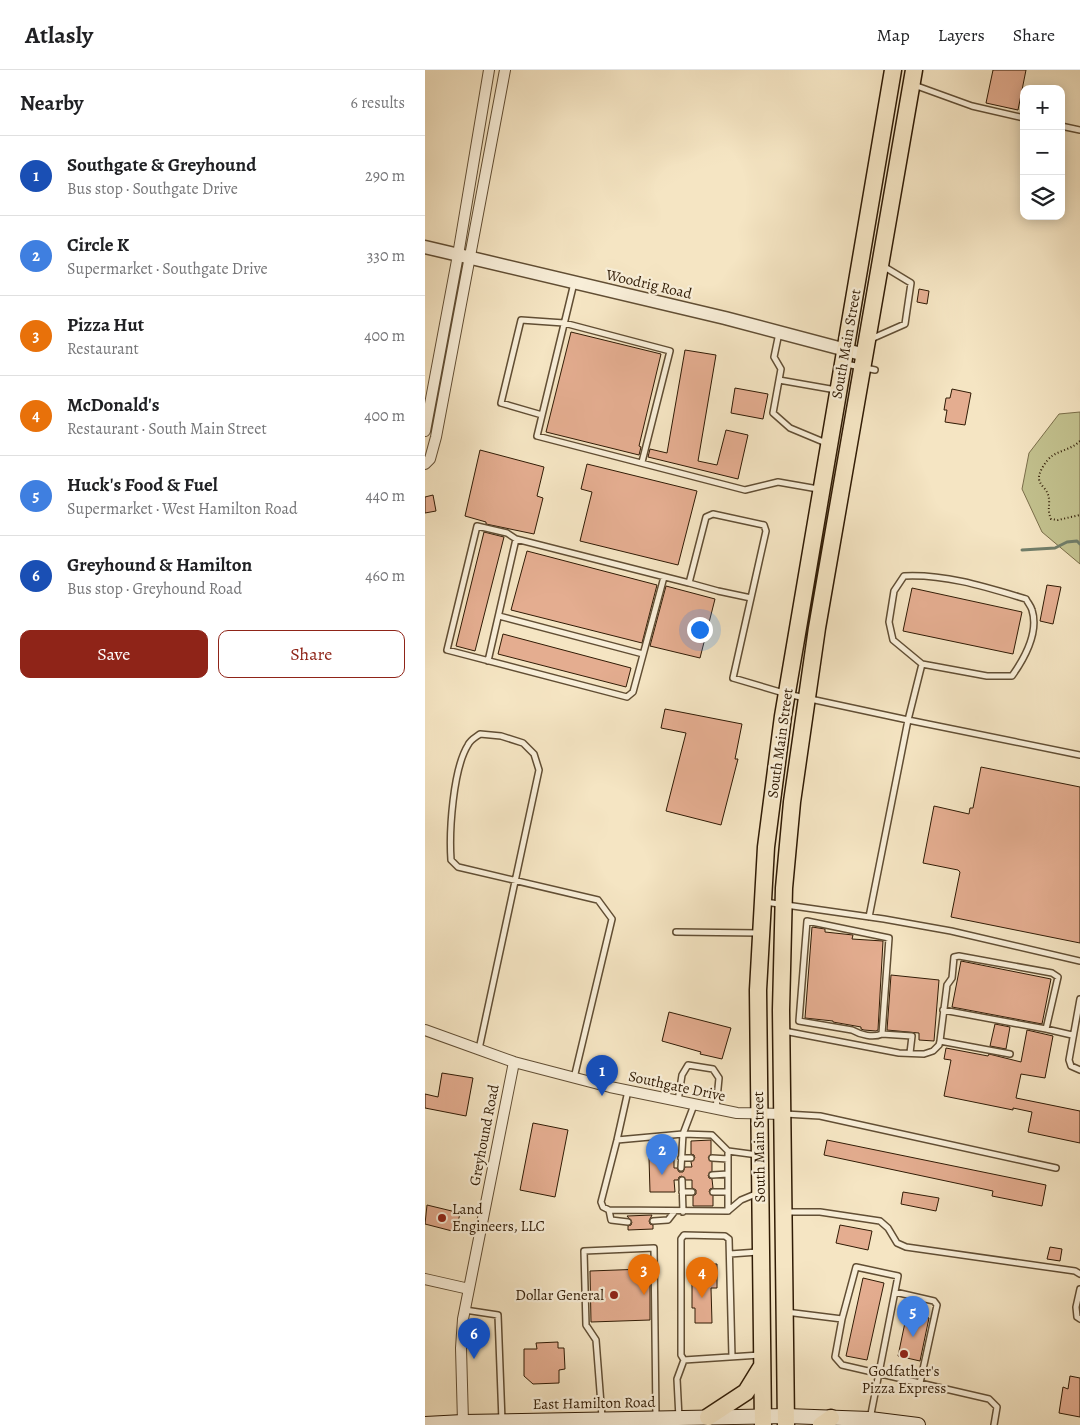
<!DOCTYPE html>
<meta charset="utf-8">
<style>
body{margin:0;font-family:Alegreya,serif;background:#f2f2f2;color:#202124}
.controls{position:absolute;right:15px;top:15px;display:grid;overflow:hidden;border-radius:10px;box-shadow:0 2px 12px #0003}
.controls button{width:45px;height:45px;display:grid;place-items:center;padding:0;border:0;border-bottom:1px solid #e0e0e0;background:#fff;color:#202124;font:25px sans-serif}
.you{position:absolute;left:274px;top:559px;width:18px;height:18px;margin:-12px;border:4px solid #fff;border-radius:50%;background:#1a73e8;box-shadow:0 0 0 8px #1a73e833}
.badge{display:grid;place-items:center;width:32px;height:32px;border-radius:50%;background:#8f2418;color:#fff;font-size:16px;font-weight:700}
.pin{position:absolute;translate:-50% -41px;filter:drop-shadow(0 1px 2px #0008)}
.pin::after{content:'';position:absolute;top:26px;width:18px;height:15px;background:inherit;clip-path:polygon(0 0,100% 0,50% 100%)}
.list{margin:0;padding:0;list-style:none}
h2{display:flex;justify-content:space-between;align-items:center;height:65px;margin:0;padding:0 20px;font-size:21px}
h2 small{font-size:16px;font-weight:400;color:#757577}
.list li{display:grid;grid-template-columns:32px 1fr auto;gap:15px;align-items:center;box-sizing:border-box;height:80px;padding:0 20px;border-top:1px solid #e0e0e0}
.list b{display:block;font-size:19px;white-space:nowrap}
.list p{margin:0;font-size:16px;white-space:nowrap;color:#757577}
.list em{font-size:16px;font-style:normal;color:#757577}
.actions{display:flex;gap:10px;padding:15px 20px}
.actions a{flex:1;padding:11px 0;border:1px solid #8f2418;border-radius:10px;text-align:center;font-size:18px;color:#8f2418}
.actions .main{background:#8f2418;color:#fff}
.icon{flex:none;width:28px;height:28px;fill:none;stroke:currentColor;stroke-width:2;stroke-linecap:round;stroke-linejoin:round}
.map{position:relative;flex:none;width:655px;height:1355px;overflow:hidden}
header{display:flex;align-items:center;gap:30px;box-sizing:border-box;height:70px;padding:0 25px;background:#fff;border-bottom:1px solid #e0e0e0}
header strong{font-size:24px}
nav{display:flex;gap:28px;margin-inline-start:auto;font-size:18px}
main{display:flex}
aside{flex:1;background:#fff}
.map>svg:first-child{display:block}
.green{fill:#c3c28f;stroke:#7a6e4a}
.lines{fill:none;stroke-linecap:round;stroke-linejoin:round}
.stream{stroke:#717e6a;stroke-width:3}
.building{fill:#e4ad90;stroke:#301b05}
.service-casing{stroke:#614e34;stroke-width:8}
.minor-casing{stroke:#614e34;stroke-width:12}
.tertiary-casing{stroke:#614e34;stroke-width:15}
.secondary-casing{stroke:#301b05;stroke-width:16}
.trunk-casing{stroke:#301b05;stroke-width:19}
.path{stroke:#301b05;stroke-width:2;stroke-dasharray:1 2.5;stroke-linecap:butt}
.service{stroke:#f8eed8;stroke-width:5}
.minor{stroke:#f8eed8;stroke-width:10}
.tertiary{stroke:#f8eed8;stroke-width:12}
.secondary{stroke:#f8eed8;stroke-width:14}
.trunk{stroke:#f5e5c3;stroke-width:16}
.poi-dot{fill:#8f2418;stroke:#f8eed8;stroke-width:2}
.labels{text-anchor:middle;stroke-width:4.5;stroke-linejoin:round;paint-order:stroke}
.street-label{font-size:15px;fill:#301b05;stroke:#f8eed8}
.poi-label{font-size:15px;fill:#301b05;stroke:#f8eed8;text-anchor:start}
</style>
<header>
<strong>Atlasly</strong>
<nav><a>Map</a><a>Layers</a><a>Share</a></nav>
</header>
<main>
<aside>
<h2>Nearby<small>6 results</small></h2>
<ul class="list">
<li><span class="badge" style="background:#1a4fb4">1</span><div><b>Southgate &amp; Greyhound</b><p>Bus stop · Southgate Drive</p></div><em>290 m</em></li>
<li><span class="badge" style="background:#3f7fe0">2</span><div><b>Circle K</b><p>Supermarket · Southgate Drive</p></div><em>330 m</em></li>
<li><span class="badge" style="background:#e8710a">3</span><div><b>Pizza Hut</b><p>Restaurant</p></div><em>400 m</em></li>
<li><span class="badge" style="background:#e8710a">4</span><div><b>McDonald's</b><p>Restaurant · South Main Street</p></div><em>400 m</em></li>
<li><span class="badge" style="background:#3f7fe0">5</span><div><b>Huck's Food &amp; Fuel</b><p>Supermarket · West Hamilton Road</p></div><em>440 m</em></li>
<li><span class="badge" style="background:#1a4fb4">6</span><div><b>Greyhound &amp; Hamilton</b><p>Bus stop · Greyhound Road</p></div><em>460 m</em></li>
</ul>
<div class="actions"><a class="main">Save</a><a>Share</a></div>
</aside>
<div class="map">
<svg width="655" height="1355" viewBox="0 0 655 1355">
<rect width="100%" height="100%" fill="#f5e5c3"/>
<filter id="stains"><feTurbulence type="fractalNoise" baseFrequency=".004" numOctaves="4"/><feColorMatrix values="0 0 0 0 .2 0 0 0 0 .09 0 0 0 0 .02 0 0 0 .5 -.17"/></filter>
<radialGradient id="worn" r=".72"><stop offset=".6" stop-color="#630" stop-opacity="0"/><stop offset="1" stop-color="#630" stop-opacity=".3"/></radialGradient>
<path class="green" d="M655 342V494L617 462 597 419 604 383 634 344Z"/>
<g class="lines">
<path class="stream" d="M597 480 630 478 642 472 652 471 655 474"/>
</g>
<path class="building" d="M568 0H601L593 40 561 33Z
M494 219 504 221 502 234 492 232Z
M146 262 236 284 214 376 216 377 214 385 121 362Z
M260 280 291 285 273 391 292 395 301 360 323 365 313 409 223 387 225 379 242 383Z
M310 318 343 324 338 349 306 343Z
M527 319 546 323 540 355 520 352 522 340H519L521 328H525Z
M55 380 119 397 112 426 118 428 109 464 61 454V452L40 446Z
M162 394 272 421 253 495 155 471 167 422 156 419Z
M8 425 11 441 0 443V427Z
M59 462 79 467 50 581 31 576Z
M102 481 232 515 217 573 86 540Z
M622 515 636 517 628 554 615 551Z
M241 516 290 529 275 588 225 576Z
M487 518 597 542 588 584 478 561Z
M78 564 206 598 201 617 73 584Z
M240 639 317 654 310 689H313L296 755 241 741 261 663 236 658Z
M556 697 655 717V873L526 847 535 802 533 800 498 793 509 736 544 744 545 738H548Z
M387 857 400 859V862L428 865 427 869 458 871 453 960 451 961 439 960 436 959V957L408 952V951L380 948Z
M536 891 626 909 617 954 527 937Z
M466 905 514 910 509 971 494 970V963L462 960Z
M244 942 306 958 297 989 275 984 276 982 237 971Z
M570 954 585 957 581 979 565 976Z
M602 960 628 966 620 1008 596 1004 591 1028 655 1041V1073L603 1062 607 1042 588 1038V1040L519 1026 526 990 519 989 521 978 563 986 564 984 596 992Z
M17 1003 48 1008 41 1046 0 1038V1024L13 1027Z
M108 1053 143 1060 130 1127 95 1120Z
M286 1070V1084L283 1088 287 1092V1101L283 1105 284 1108 287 1109 288 1118 285 1119 284 1122 288 1126V1136H268V1126L271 1124V1120L267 1118V1110H261L257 1106 254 1107 253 1110H249L250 1122H225L224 1088 249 1086V1098H252L254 1102H258L260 1097H267L266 1092 270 1088 269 1085 266 1084V1071Z
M402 1070 621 1115 617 1136 567 1126 568 1121 399 1085Z
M478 1122 514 1128 511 1141 476 1134Z
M2 1135 35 1143 31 1162 0 1154Z
M227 1145 224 1151 225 1154 228 1155V1159L203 1160V1156L206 1155 207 1152 202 1146Z
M415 1155 447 1161 443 1180 411 1173Z
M625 1177 637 1179 635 1191 622 1189Z
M267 1194H292V1218H286L287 1253H270V1238H267Z
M219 1199H225V1250L166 1252 165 1201Z
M438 1208 459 1213 442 1290 421 1286Z
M482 1243 504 1248 495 1291 473 1286Z
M133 1272V1278H139L140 1299 134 1300V1313L108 1314 99 1306V1279H112L111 1273Z
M645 1306 655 1308V1347L634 1343 638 1317 643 1319Z"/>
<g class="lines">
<g class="service-casing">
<path id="service" d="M489 15 547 36 599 48
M636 56 655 60
M149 213 112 366 320 420 353 412 393 419
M354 263 349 287 356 299 348 343 365 358 401 373
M446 269 480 254 486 213 458 196
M421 294 450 300
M354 310 411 320
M117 345 76 333 96 250 139 253 245 281 217 392
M239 507 208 622 202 627 22 580 52 456 82 463 91 469 264 513
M326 528 293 521 264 513 281 447 288 444 339 455 341 461 308 608 362 624 483 650 444 847
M74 546 218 584
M63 591 91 469
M497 594 468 570 464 552 469 521 479 506C521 504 561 517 601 529 603 533 606 536 607 540 614 562 599 589 587 606H562L497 594 483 650 655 685
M340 832 459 849 526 861 655 891
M251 862 335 863
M655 929 644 990 646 996 655 1000
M621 959 647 965
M359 961 474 983 499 984 508 981 514 975 515 971 522 915 527 908 529 887 534 886 627 903 633 907 621 959 518 940
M457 964C448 968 436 965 427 960L374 951 382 851 464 868 457 964 487 966 485 983
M515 971 585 984
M54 979 114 700 109 684 98 673 76 666 55 664C51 667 45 670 43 675 28 699 24 761 26 790L33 797 173 830 187 849 149 1008
M203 1021 192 1070 176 1132 178 1137 184 1140 303 1141 316 1130 333 1123
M253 1031 257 1005 263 995 288 999 294 1008 291 1039
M360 1044 395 1046 631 1098
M192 1070 258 1064 287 1065 303 1081 333 1085
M303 1081V1141
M256 1088H266
M287 1088 303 1089
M256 1098 258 1064 269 1035
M287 1105 303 1104
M257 1110 258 1142
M257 1122H267
M288 1122H303
M184 1140 186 1150 203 1152
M361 1142H395L455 1151 463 1158 472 1173 481 1177 650 1201 655 1204
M228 1151 243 1150 250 1141
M305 1184 333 1182
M655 1219 651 1237 652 1247 655 1249
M470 1222 509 1231 512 1235 495 1313
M40 1240 73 1245 77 1351
M361 1242 417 1249 410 1287 417 1295 564 1329 572 1337 569 1355
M417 1249 431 1197 473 1206 445 1349
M307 1287 304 1169 300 1166 259 1165 256 1169V1285L259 1290 335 1285
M177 1347 171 1270 161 1255 159 1181 229 1178 231 1347
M254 1348 252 1309 259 1290"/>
</g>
<g class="minor-casing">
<path id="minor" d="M0 361 33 185 64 0
M0 394 5 389 11 367 80 0
M0 960 89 992 185 1017 312 1043 357 1044
M0 1209 44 1219
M38 1352 36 1278 38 1249 89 992"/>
</g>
<g class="tertiary-casing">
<path id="tertiary" d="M0 177 300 248 440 285"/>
</g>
<g class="secondary-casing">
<path id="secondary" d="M0 1354 38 1352 361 1346 445 1349 493 1355"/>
</g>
<g class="trunk-casing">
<path id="trunk" d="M283 1347 321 1322 337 1296
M338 1355 333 920 341 777 358 646 468 0
M361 1355 356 940 359 818 367 732 392 558 489 0
M396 1355 406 1348"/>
</g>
<path class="path" d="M655 371C647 379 636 380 627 386 621 390 613 403 614 409 615 415 620 418 622 422 627 433 621 438 626 449L633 450 655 445"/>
<use href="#service" class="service"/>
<use href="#minor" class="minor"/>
<use href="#tertiary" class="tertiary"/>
<use href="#secondary" class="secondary"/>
<use href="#trunk" class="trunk"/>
</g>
<g class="poi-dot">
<circle cx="17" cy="1148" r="5"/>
<circle cx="189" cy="1225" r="5"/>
<circle cx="479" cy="1284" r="5"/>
</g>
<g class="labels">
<g class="street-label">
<text transform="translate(224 214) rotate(13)" y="5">Woodrig Road</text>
<text transform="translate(421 274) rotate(-80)" y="5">South Main Street</text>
<text transform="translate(355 673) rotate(-82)" y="5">South Main Street</text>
<text transform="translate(252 1016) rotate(12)" y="5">Southgate Drive</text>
<text transform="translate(59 1065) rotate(-79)" y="5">Greyhound Road</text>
<text transform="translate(334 1077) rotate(-91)" y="5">South Main Street</text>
<text transform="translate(169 1333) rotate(-1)" y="5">East Hamilton Road</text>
</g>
<g class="poi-label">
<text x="27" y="1144">Land<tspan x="27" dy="17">Engineers, LLC</tspan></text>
<text x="179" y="1230" text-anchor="end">Dollar General</text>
<text x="479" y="1306" text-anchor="middle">Godfather's<tspan x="479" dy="17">Pizza Express</tspan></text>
</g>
</g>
<rect width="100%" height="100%" filter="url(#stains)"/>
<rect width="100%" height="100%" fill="url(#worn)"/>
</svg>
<div class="controls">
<button>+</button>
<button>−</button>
<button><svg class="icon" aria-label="layers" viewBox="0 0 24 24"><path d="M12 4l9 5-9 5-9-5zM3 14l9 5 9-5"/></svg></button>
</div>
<div class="you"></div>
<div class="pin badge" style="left:177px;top:1026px;background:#1a4fb4">1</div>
<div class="pin badge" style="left:237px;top:1105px;background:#3f7fe0">2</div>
<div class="pin badge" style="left:219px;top:1225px;background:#e8710a">3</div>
<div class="pin badge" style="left:277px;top:1228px;background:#e8710a">4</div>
<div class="pin badge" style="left:488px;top:1267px;background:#3f7fe0">5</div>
<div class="pin badge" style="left:49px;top:1289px;background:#1a4fb4">6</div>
</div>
</main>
